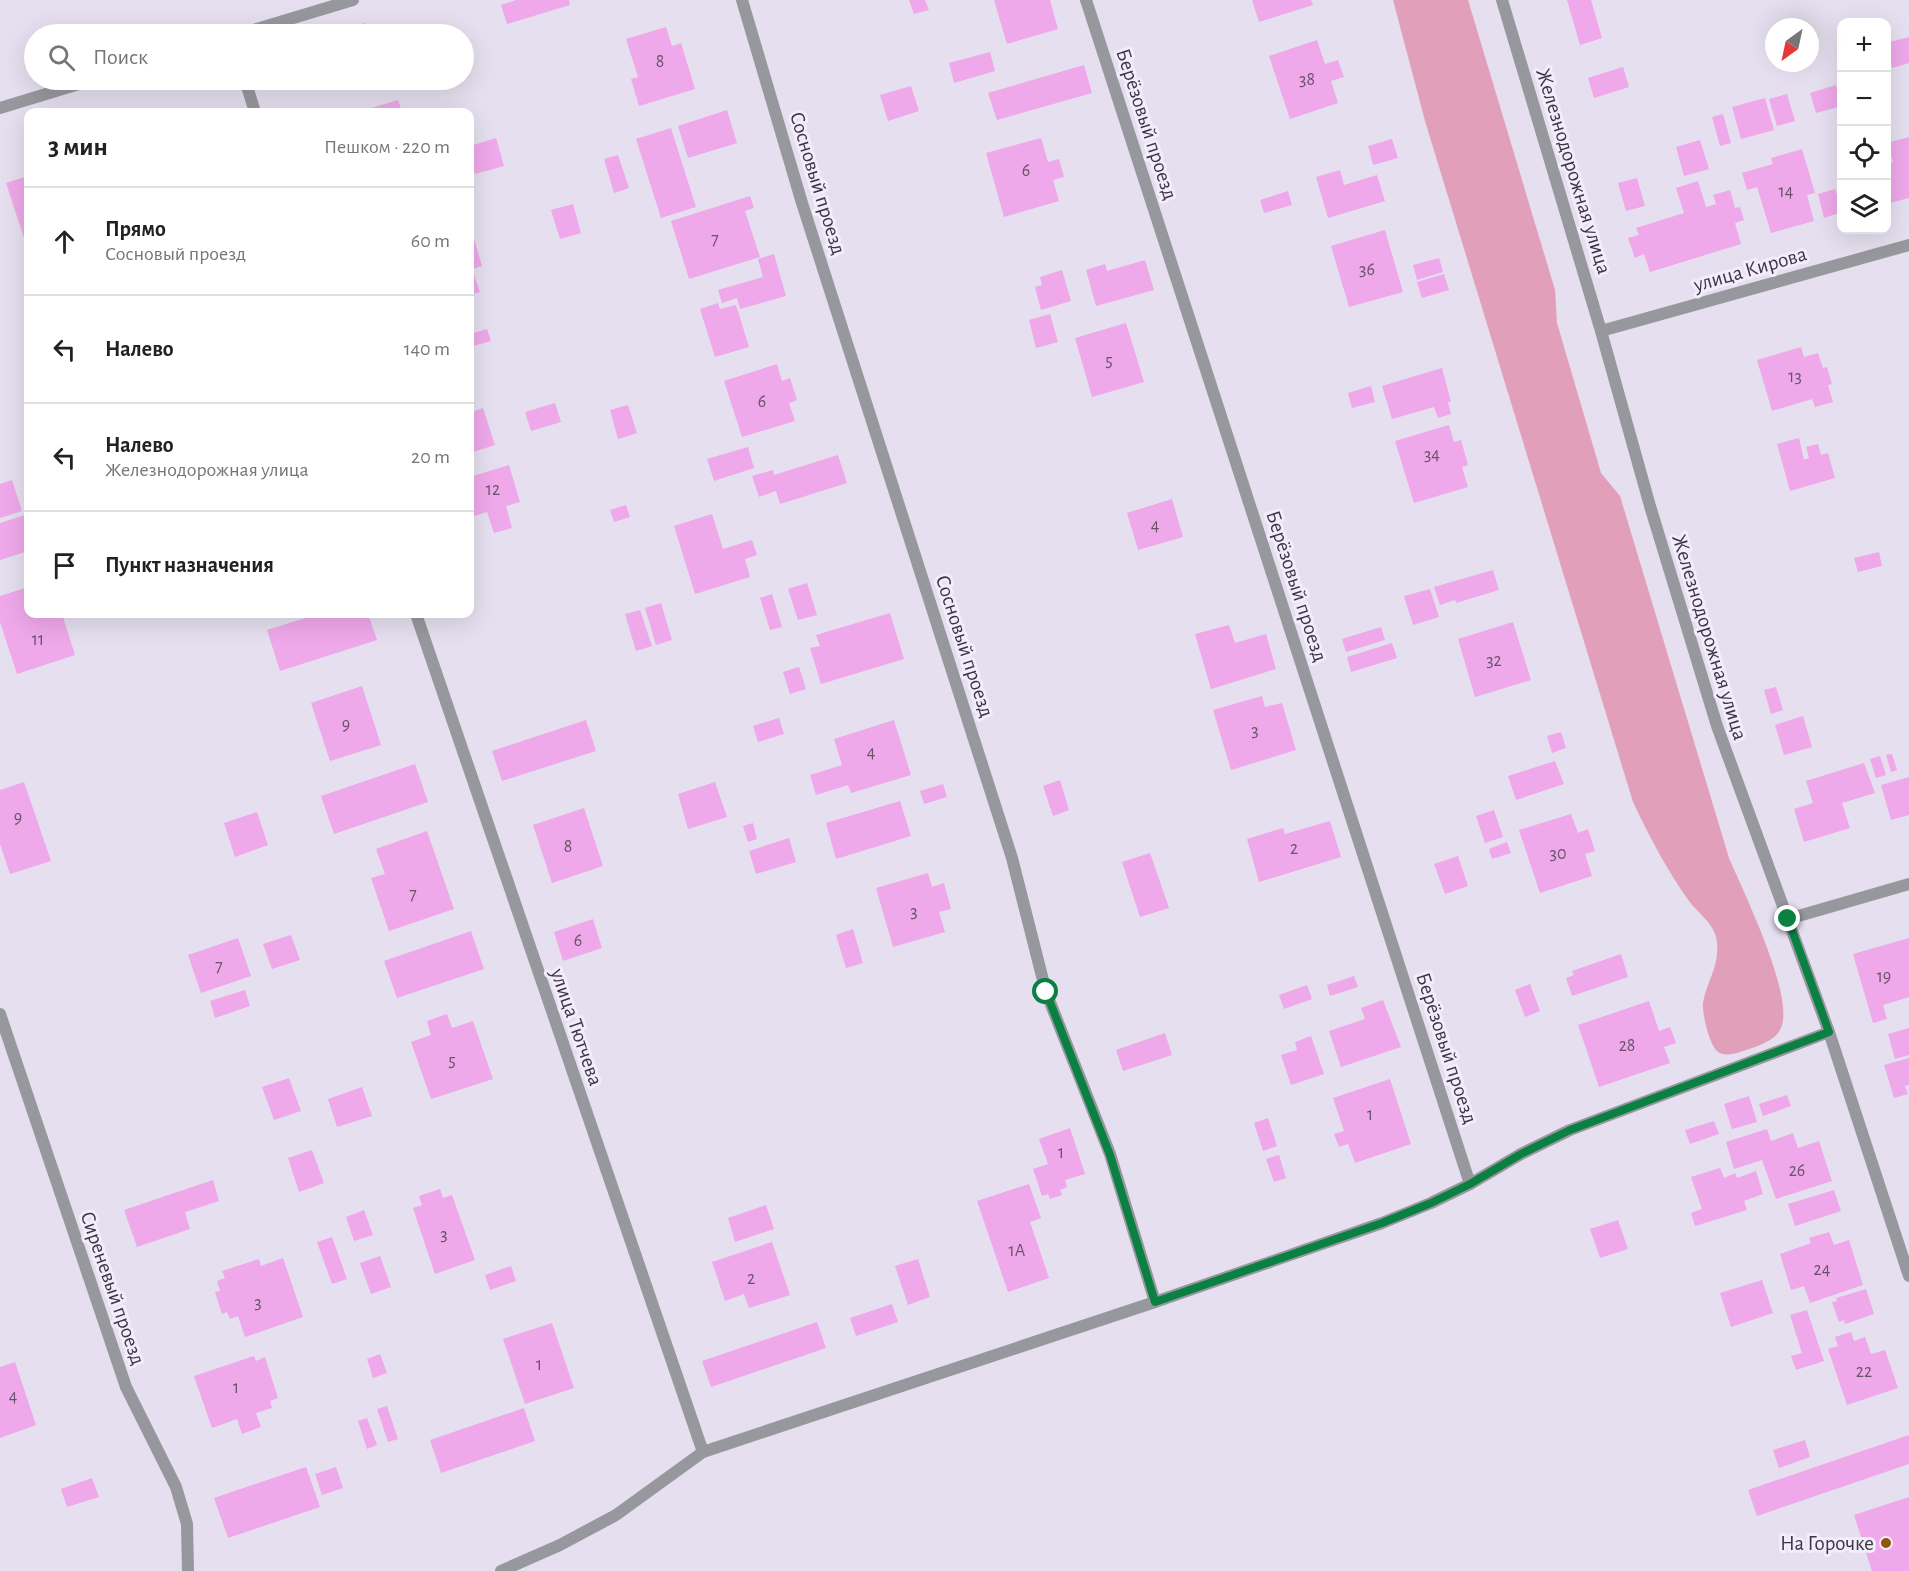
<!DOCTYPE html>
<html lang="ru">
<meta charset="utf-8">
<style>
body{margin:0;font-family:"Alegreya Sans",sans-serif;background:#f6f6f6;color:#222}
.controls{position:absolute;right:18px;top:18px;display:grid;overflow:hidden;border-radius:12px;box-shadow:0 6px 24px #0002}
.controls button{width:54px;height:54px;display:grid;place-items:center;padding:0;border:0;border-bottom:2px solid #e0e0e0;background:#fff;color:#222;font:30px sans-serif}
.compass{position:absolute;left:1765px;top:18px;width:54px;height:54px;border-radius:50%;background:#fff;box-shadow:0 6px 24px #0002;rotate:213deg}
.stop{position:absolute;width:18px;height:18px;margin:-14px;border:4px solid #0b8043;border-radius:50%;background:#fff}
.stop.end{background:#0b8043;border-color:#fff;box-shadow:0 2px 6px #0008}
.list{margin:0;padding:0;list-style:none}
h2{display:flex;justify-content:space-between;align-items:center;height:78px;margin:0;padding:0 24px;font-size:26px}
h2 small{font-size:20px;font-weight:400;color:#767676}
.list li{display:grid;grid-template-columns:39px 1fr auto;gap:18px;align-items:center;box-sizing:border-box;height:108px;padding:0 24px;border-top:2px solid #e0e0e0}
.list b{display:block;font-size:22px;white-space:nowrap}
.list p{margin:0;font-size:20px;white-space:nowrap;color:#767676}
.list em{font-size:20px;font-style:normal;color:#767676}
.icon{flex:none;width:33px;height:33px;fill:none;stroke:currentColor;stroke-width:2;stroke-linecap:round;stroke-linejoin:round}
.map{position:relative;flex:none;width:1909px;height:1571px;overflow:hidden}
.search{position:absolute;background:#fff;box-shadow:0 6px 24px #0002;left:24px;top:24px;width:450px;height:66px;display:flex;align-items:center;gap:15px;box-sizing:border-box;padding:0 21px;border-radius:33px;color:#767676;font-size:22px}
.panel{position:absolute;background:#fff;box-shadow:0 6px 24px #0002;left:24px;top:108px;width:450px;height:510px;border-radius:12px}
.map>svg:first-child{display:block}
.green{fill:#e29fb9}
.building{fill:#efa8ea}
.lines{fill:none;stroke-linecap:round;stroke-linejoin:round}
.service{stroke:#96989e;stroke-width:12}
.minor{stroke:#96989e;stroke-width:12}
.tertiary{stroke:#96989e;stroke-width:12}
.route{stroke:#0b8043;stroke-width:8}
.poi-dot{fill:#8e580a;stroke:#f3ecfc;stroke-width:2}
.labels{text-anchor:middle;stroke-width:6;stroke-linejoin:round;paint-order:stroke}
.number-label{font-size:18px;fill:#675469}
.street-label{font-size:21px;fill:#3a383e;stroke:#f3ecfc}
.poi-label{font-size:21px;fill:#3a383e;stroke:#f3ecfc;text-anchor:end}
</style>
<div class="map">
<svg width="1909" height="1571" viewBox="0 0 1909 1571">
<rect width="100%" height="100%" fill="#e5dfef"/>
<path class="green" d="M1393 0H1468L1555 290 1557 323 1601 473 1620 496 1729 858C1744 893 1792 991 1782 1025 1778 1040 1760 1045 1746 1050 1737 1053 1725 1058 1717 1051 1709 1044 1702 1013 1703 1003 1706 981 1722 964 1716 937 1713 923 1697 912 1689 901 1667 870 1649 836 1633 802L1425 121Z"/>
<path class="building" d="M516 0H569L570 5 507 24 501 5Z
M909 0H925L929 10 914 14Z
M994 0H1050L1058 29 1007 44Z
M1252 0H1311L1313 5 1259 22Z
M1567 0H1591L1602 38 1580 45Z
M365 23 369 34H335L334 32Z
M666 27 672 46 681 43 695 89 639 106 631 79 638 77 626 39Z
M1909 37V63L1892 68 1886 43Z
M1317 40 1325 64 1338 60 1344 77 1331 81 1338 103 1290 119 1269 56Z
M990 52 995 71 954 83 949 63Z
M1084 65 1092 93 997 120 988 93Z
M1623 67 1629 87 1594 98 1588 78Z
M1836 85 1842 106 1816 113 1810 93Z
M911 86 919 111 888 121 880 95Z
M1787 94 1795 121 1777 126 1769 99Z
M1765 98 1774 130 1741 139 1732 107Z
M398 100 402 112H358Z
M727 110 737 143 688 158 678 126Z
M1723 114 1731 143 1720 146 1712 117Z
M671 128 696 207 661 218 636 139Z
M1909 137V198L1886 204V163L1893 162 1887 143Z
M496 138 504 166 475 174 470 157V146Z
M1041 138 1048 162 1059 159 1064 177 1053 180 1059 201 1004 217 986 153Z
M1392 139 1398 158 1373 165 1368 146Z
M1700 140 1709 169 1684 176 1676 147Z
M1802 149 1815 193 1807 195 1814 221 1771 233 1757 187 1747 190 1742 173 1773 164 1771 158Z
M618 155 629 188 614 193 604 159Z
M1340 170 1344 185 1377 175 1385 201 1328 218 1316 177Z
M28 176V250L6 183Z
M1637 178 1645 206 1626 211 1618 183Z
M1698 181 1706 207 1716 204 1713 195 1730 190 1735 208 1740 207 1744 220 1735 223 1741 244 1650 272 1644 254 1635 258 1628 238 1639 235 1636 228 1684 213 1676 188Z
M1835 189 1842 212 1824 218 1818 194Z
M1288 191 1292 205 1264 213 1260 200Z
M750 196 754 208 745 211 760 257 689 279 671 221Z
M573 204 581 233 560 239 551 210Z
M1385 230 1403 292 1349 307 1331 246Z
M472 232 482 266 470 270V233Z
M774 254 786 296 740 309 737 298 722 303 718 290 763 277 758 259Z
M1439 258 1443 272 1417 280 1413 265Z
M1145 260 1154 290 1096 306 1086 270 1105 264 1107 271Z
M1062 270 1071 301 1041 310 1035 287 1042 285 1040 277Z
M473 272 480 292 470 295V274Z
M1444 274 1449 290 1422 298 1417 282Z
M718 303 720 309 736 305 749 347 715 357 700 309Z
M1050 314 1058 342 1036 348 1029 320Z
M1126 323 1144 382 1092 397 1075 338Z
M487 329 491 341 470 347V334Z
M1801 347 1804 357 1818 353 1823 368 1827 367 1832 384 1828 385 1833 402 1815 407 1812 399 1772 411 1757 360Z
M777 364 782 381 790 378 797 400 789 403 795 421 742 437 724 381Z
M1442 368 1451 402H1448L1451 414 1438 418 1434 407 1392 419 1382 386Z
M1371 386 1375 402 1352 408 1348 393Z
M555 403 561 422 531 431 525 412Z
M628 405 637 433 618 439 610 410Z
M483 408 495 445 470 453V413Z
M1449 425 1454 442 1461 440 1468 465 1462 467 1468 487 1414 503 1395 441Z
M1799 438 1804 460 1809 458 1806 447 1818 444 1821 455 1828 453 1835 478 1790 491 1777 444Z
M748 447 754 468 714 481 707 459Z
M838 455 847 483 780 504 776 491 759 497 752 476 773 470 774 475Z
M509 465 520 502 506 506 512 528 494 533 487 512 470 517V477Z
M12 480 22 511 0 518V484Z
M1172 499 1183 537 1138 550 1127 513Z
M626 505 630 517 614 522 610 510Z
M28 514V551L0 560V523Z
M712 514 723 549 752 540 757 555 745 559 750 577 695 594 674 526Z
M1879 552 1882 566 1858 572 1854 558Z
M1493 570 1499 590 1456 603 1455 600 1440 605 1434 587Z
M807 583 817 615 798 620 788 589Z
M28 587V614H62L75 655 17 674 0 622V596Z
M1430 589 1439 617 1413 625 1404 596Z
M772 594 782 627 770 630 760 598Z
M661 603 672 640 656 645 645 608Z
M640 610 652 646 636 651 625 614Z
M890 613 904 659 821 684 810 648 820 646 816 635Z
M318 614H368L377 640 280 671 267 630Z
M1513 622 1531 680 1475 697 1458 639Z
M1229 625 1235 643 1266 634 1276 669 1211 689 1195 634Z
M1381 627 1385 640 1346 652 1342 639Z
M1392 643 1397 658 1351 672 1347 657Z
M799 667 806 689 790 694 783 672Z
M362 686 381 745 330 761 311 703Z
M1776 687 1783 710 1771 714 1764 690Z
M1262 696 1265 707 1282 703 1296 750 1231 770 1213 710Z
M1803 716 1812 747 1784 755 1775 725Z
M779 718 784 734 758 742 753 726Z
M586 720 596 751 502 781 492 751Z
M894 720 911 775 851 793 848 785 816 795 810 775 842 765 834 739Z
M1561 732 1566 748 1552 753 1547 736Z
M1892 754 1897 770 1891 772 1886 755Z
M1880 756 1886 775 1876 778 1870 759Z
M1555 761 1564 784 1516 800 1508 776Z
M1864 763 1875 793 1842 803 1850 828 1804 842 1794 809 1813 803 1806 781Z
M415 764 428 802 334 834 321 796Z
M1909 777V815L1891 820 1881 785Z
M1060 780 1069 810 1053 816 1043 786Z
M24 782 51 861 10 874 0 844V790Z
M715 782 727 817 688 829 678 794Z
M943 784 947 797 924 804 920 791Z
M900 801 911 836 836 859 826 823Z
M584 808 603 866 552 883 533 825Z
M1494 810 1503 837 1485 843 1476 816Z
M257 812 268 845 235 857 224 823Z
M1571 814 1578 833 1588 829 1595 851 1585 854 1592 876 1540 893 1519 830Z
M1330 821 1341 857 1259 882 1247 839 1283 828 1285 834Z
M753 823 757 839 748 842 743 826Z
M427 831 454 909 389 931 371 878 385 874 376 849Z
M789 838 796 862 756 874 749 851Z
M1507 842 1511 853 1492 859 1489 849Z
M1150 853 1169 908 1140 917 1122 862Z
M1458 856 1468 886 1445 894 1434 864Z
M928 873 932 887 944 883 951 909 939 912 945 932 893 947 876 888Z
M593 919 602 948 563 961 554 932Z
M853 929 863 963 846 968 836 935Z
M471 931 484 969 397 998 384 961Z
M291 935 300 960 272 969 263 944Z
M238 938 251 976 201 993 188 955Z
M1909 938V997L1883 1005 1887 1019 1873 1023 1853 954Z
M1621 954 1628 977 1572 996 1566 978 1574 975 1572 971Z
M1354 976 1358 987 1330 996 1327 985Z
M1530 984 1540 1011 1525 1017 1515 990Z
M1307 985 1312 999 1284 1009 1279 995Z
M245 990 250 1006 215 1018 210 1001Z
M1383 1000 1401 1047 1341 1067 1329 1031 1365 1019 1361 1008Z
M1649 1001 1659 1031 1670 1027 1676 1043 1664 1047 1670 1063 1599 1087 1578 1025Z
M447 1014 452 1028 473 1021 493 1079 431 1099 411 1042 431 1035 427 1021Z
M1909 1028V1055L1895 1059 1888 1034Z
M1165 1033 1172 1055 1123 1071 1116 1050Z
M1311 1036 1324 1074 1291 1085 1281 1055 1297 1050 1295 1042Z
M1909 1058V1085L1905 1086 1908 1094 1894 1098 1884 1065Z
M289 1078 301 1111 274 1120 262 1087Z
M1390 1079 1411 1144 1355 1163 1348 1144 1339 1147 1334 1134 1344 1131 1333 1098Z
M362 1087 372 1116 337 1127 328 1099Z
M1787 1095 1791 1106 1763 1116 1759 1104Z
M1749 1096 1757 1122 1732 1129 1724 1104Z
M1268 1118 1277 1146 1263 1151 1254 1123Z
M1714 1121 1719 1134 1690 1144 1685 1130Z
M1070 1128 1085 1174 1065 1180 1067 1187 1060 1190 1062 1195 1050 1199 1048 1194 1042 1196 1033 1169 1048 1164 1039 1139Z
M1767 1129 1771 1141 1793 1133 1798 1148 1819 1141 1832 1181 1776 1199 1762 1160 1734 1169 1726 1142Z
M312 1150 324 1183 299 1192 288 1158Z
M1279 1155 1286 1178 1274 1182 1266 1159Z
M1720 1168 1724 1178 1735 1173 1737 1178 1756 1171 1763 1194 1744 1201 1747 1210 1695 1226 1691 1213 1702 1209 1691 1177Z
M213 1180 219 1201 185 1212 190 1229 137 1247 124 1210Z
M1029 1184 1041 1218 1030 1222 1049 1278 1008 1292 977 1201Z
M440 1189 443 1198 452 1195 475 1260 435 1274 413 1208 422 1205 419 1196Z
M1834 1190 1841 1211 1795 1226 1788 1204Z
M766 1205 774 1229 735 1242 728 1218Z
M364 1210 373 1235 354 1241 346 1217Z
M1618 1220 1628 1249 1600 1258 1590 1229Z
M1829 1232 1834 1245 1849 1240 1863 1285 1810 1303 1804 1286 1791 1290 1780 1254 1811 1243 1809 1238Z
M332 1237 347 1279 332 1284 317 1242Z
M772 1242 790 1295 749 1308 744 1294 725 1301 712 1262Z
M380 1256 391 1287 371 1294 360 1263Z
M283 1258 303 1317 245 1337 238 1316 230 1319 227 1312 222 1314 215 1292 220 1291 217 1281 225 1278 222 1271 259 1259 261 1266Z
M918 1259 930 1297 908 1305 895 1266Z
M511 1266 516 1281 490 1290 485 1275Z
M1762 1280 1773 1313 1731 1327 1720 1293Z
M1866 1289 1874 1314 1845 1324 1844 1320 1839 1322 1832 1302 1837 1301 1836 1298Z
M892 1304 898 1322 856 1336 850 1318Z
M1807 1310 1824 1361 1796 1370 1791 1356 1802 1353 1790 1315Z
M817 1322 826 1348 711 1387 702 1361Z
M552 1323 574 1388 525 1404 503 1339Z
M1851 1332 1854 1341 1865 1337 1871 1354 1885 1350 1898 1388 1847 1405 1828 1349 1838 1346 1835 1337Z
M380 1354 387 1373 373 1378 367 1359Z
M254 1356 256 1361 265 1357 278 1398 270 1401 272 1408 256 1413 261 1427 242 1434 237 1419 212 1428 194 1376Z
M15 1362 36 1425 0 1438V1367Z
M387 1406 398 1439 388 1442 377 1409Z
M524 1408 535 1441 441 1473 430 1440Z
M367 1418 377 1445 367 1449 358 1421Z
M1909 1435V1464L1757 1516 1748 1490Z
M1805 1440 1810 1457 1779 1468 1773 1450Z
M306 1467 320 1507 228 1538 214 1498Z
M336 1467 343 1488 322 1495 315 1474Z
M92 1478 99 1497 67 1507 61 1489Z
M1909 1497V1571H1872L1854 1515Z"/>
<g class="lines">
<path class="service" d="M501 1571 560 1545 616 1515 703 1452 1155 1302 1382 1223 1431 1203 1470 1184 1521 1154 1570 1130 1829 1032"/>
<path class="minor" d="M742 0 802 203 1012 858 1046 992 1110 1154 1155 1302
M1086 0 1470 1184
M240 34 353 0
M245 80 255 112
M0 108 92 80
M1601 331 1909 245
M416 614 703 1452
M1788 919 1909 884
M0 1014 126 1387 176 1487 187 1524 188 1571"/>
<path class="tertiary" d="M1502 0 1601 331 1650 506 1717 726 1829 1032 1909 1276"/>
</g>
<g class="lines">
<path class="route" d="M1046 992 1110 1155 1155 1302 1382 1223 1431 1203 1470 1184 1521 1154 1570 1130 1829 1032 1788 919"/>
</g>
<circle class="poi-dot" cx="1886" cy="1543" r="6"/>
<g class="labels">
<g class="number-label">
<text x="660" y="67">8</text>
<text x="1307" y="85">38</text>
<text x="1026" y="176">6</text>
<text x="1786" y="197">14</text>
<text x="715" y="245">7</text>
<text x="1367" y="275">36</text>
<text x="1109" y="366">5</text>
<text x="1795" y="382">13</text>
<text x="762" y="407">6</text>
<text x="1432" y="460">34</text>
<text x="493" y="495">12</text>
<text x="1155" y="531">4</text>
<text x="38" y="645">11</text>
<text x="1494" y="666">32</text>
<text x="346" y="730">9</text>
<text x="1255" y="736">3</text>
<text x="871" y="758">4</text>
<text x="18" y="823">9</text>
<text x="568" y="852">8</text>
<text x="1294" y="854">2</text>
<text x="1558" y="859">30</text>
<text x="413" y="900">7</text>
<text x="914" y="917">3</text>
<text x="578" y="946">6</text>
<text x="219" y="972">7</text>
<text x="1884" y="982">19</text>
<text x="1627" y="1051">28</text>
<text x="452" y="1066">5</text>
<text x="1370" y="1120">1</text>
<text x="1061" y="1158">1</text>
<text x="1797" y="1176">26</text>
<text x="444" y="1240">3</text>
<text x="1017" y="1256">1А</text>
<text x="1822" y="1275">24</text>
<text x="751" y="1284">2</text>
<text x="258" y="1308">3</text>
<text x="539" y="1370">1</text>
<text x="1864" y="1377">22</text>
<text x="236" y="1393">1</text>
<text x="13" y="1402">4</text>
</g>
<g class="street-label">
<text transform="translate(1147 124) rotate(72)" y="7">Берёзовый проезд</text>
<text transform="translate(1574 171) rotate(73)" y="7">Железнодорожная улица</text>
<text transform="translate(818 183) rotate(73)" y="7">Сосновый проезд</text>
<text transform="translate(1750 269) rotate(-16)" y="7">улица Кирова</text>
<text transform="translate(1297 586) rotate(72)" y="7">Берёзовый проезд</text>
<text transform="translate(1710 637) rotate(73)" y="7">Железнодорожная улица</text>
<text transform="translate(965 646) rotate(72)" y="7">Сосновый проезд</text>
<text transform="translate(577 1027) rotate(71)" y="7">улица Тютчева</text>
<text transform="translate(1447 1048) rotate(72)" y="7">Берёзовый проезд</text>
<text transform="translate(113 1288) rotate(71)" y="7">Сиреневый проезд</text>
</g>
<g class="poi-label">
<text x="1874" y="1550">На Горочке</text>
</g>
</g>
</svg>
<div class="controls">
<button>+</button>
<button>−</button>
<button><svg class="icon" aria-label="locate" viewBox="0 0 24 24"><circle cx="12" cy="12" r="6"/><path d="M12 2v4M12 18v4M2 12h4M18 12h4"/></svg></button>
<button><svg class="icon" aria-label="layers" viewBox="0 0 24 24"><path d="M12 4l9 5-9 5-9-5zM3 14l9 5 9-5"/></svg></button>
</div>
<svg class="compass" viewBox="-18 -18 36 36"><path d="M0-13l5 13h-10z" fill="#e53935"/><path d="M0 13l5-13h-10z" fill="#767676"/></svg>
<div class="stop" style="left:1046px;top:992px"></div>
<div class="stop end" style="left:1788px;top:919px"></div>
<div class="search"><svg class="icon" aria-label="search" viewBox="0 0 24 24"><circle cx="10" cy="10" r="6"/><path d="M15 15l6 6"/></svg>Поиск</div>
<section class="panel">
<h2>3 мин<small>Пешком · 220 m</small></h2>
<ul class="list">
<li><svg class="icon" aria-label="ahead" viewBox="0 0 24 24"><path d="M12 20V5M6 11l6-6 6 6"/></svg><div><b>Прямо</b><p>Сосновый проезд</p></div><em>60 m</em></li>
<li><svg class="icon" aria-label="left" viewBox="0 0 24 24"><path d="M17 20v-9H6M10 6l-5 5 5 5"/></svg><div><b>Налево</b></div><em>140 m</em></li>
<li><svg class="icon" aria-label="left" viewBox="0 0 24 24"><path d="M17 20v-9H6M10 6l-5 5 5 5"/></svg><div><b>Налево</b><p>Железнодорожная улица</p></div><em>20 m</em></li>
<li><svg class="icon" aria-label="arrive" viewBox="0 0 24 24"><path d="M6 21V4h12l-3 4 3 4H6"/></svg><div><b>Пункт назначения</b></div></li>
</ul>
</section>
</div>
